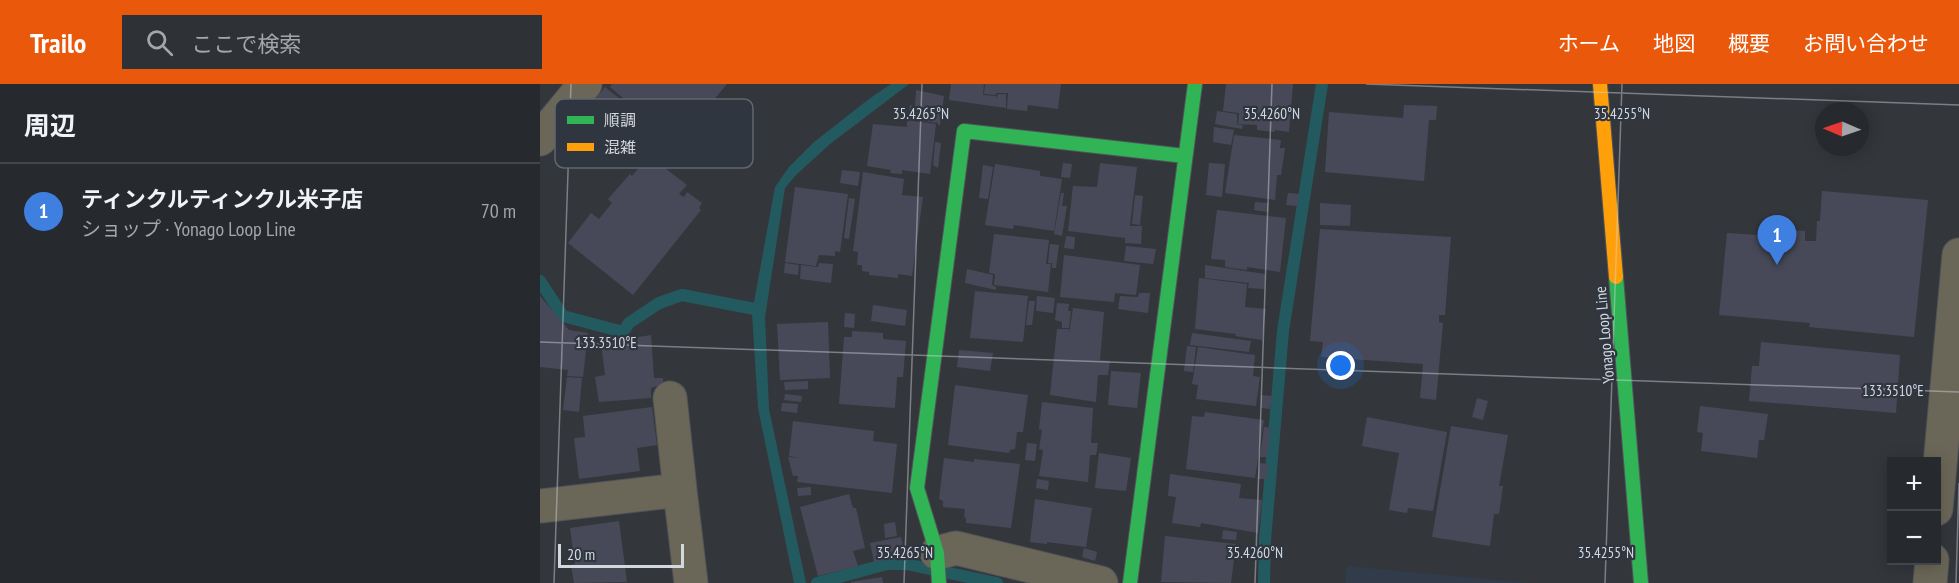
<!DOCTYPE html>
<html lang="ja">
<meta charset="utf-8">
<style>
body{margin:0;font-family:"PT Sans Narrow","Noto Sans JP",sans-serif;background:#2e3135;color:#f1f3f6}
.controls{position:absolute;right:18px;bottom:18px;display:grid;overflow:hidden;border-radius:0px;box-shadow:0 3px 15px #0003}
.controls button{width:54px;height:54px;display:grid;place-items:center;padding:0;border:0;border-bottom:2px solid #424549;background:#26292d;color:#f1f3f6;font:30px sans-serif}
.compass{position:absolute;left:1275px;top:18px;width:54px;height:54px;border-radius:50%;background:#26292d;box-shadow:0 3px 15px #0003;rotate:272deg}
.scale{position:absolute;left:18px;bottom:15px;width:126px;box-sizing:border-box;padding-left:6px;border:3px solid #d3d8de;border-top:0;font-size:16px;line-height:21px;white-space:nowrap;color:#d3d8de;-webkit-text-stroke:4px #2f3640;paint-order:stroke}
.you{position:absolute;left:801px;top:282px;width:21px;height:21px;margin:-15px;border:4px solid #fff;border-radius:50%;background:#1a73e8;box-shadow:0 0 0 9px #1a73e833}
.badge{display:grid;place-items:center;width:39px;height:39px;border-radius:50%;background:#ea580c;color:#fff;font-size:20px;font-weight:700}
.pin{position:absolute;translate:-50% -50px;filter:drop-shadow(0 2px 3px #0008)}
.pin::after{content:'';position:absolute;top:32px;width:21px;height:18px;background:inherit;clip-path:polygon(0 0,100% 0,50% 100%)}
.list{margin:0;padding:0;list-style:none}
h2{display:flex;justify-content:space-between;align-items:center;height:78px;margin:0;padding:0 24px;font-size:26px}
h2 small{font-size:20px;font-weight:400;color:#a4a6aa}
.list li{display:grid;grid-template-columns:39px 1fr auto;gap:18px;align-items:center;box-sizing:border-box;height:96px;padding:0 24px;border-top:2px solid #424549}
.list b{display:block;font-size:22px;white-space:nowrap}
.list p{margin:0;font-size:20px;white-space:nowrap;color:#a4a6aa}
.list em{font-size:20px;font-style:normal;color:#a4a6aa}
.icon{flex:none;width:33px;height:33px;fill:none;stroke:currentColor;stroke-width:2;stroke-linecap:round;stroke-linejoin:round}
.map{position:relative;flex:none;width:1419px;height:499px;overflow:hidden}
header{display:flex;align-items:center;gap:36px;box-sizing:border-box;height:84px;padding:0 30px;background:#ea580c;color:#fff}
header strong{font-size:28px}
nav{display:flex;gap:33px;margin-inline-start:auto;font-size:21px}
.search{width:420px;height:54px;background:#2e3135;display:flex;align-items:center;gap:15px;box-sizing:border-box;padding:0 21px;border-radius:0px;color:#a4a6aa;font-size:22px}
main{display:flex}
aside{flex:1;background:#26292d}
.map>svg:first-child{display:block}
.built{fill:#313b49}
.water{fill:#235a60}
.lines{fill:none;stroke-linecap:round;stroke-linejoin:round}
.stream{stroke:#235a60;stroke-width:12}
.building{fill:#484958}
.street-casing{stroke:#515458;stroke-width:35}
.fast-casing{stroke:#515458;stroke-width:16}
.slow-casing{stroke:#515458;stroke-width:16}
.street{stroke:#6b6758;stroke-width:33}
.fast{stroke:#30b455;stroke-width:14}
.slow{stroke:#ff9f0a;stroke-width:14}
.ticks{fill:none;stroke:#d3d8de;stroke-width:1.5;stroke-opacity:0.45}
.labels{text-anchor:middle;stroke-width:4.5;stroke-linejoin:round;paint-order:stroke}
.street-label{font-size:16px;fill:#d3d8de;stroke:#2f3640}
.key{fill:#2f3640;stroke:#60676f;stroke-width:1.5}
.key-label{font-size:16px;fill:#d3d8de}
.ticks-label{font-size:15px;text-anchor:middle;fill:#d3d8de;stroke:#2f3640;stroke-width:4.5;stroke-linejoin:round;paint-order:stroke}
</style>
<header>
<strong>Trailo</strong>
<div class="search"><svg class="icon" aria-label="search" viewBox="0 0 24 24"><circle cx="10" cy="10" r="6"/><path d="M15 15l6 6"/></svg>ここで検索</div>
<nav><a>ホーム</a><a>地図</a><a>概要</a><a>お問い合わせ</a></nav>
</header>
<main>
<aside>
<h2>周辺<small></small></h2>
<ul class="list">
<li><span class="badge" style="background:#3f7fe0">1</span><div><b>ティンクルティンクル米子店</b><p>ショップ · Yonago Loop Line</p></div><em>70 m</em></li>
</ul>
</aside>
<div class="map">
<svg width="1419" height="499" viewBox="0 0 1419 499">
<rect width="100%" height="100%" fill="#33373c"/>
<path class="built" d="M807 482 990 499H805Z"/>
<path class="water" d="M351 0H369L290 60 256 91 245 104 225 233 229 325 266 499H254L218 324 212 229 235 103 249 83 274 58 329 15Z"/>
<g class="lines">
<path class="stream" d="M0 197 23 232 83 248 89 239 119 219 142 211 220 226
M277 499 347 480H366L457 499
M724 499 725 456 743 247 782 0"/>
</g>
<path class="building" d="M72 0H187L144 52 125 35 128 28 126 31 112 20 103 31 70 3Z
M411 0H444L443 11 456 12V15L458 10H466V24L409 16Z
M445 0H521L518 25 488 21 487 27 467 25 468 9H456V11L444 10Z
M686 0H753L749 48 735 46V48L717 46V41L698 40 699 29 683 27Z
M65 3 131 56 116 76 109 70 104 75 78 55 74 62 50 43 32 65 23 56Z
M376 6 404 12 400 41H398V39L368 35 370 21 375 22Z
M864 21 897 22 896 36H889L884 97 785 88 789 28 863 34Z
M677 27 697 30V40H695L703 41 702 45 675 40Z
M367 36 396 40 390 90 362 86V90L350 89 351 86 327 82 333 40 367 43Z
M674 43 694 46 691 61 673 58Z
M694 51 741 56 740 64H745L741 91H737L735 116 685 109Z
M395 58 401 59 398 84 393 81Z
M109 72 147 101 139 110 144 113 147 108 162 119 159 124 161 126 93 211 28 159 51 129 59 135 72 119 68 115 90 90 92 92Z
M523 79 532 80 530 94 521 93Z
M560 79 597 83 590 142H602L601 160 585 159V154L528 147 533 102 557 103Z
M669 79 685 80 682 113 666 111Z
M455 80 500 87V92L522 95 514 147 474 141 473 145 445 141Z
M443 81 453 83 448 115 439 114Z
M302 86 320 88 318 102 300 99Z
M323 88 364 95 362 111 383 113 372 192 358 190V194L329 191V188L322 187V181H317L318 168 313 167Z
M255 103 308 110 300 168 295 167V172L279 171 276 182 245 178Z
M1282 107 1388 116 1374 253 1269 243 1270 239 1179 231 1187 149 1235 152V145L1265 147V157H1276L1277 137H1280Z
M521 109H524L522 122H527L522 152 514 150Z
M748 109 759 110 758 122 746 121Z
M595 111 603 112 600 141 592 140Z
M309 114 315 115 309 155 304 154Z
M715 118 729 119 728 128 714 126Z
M780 119 811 121 810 142 780 141Z
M677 126 746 134 740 188 707 183V186L685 183V176L671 175Z
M780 145 911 153 905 231H899V238L903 239 896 316 880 314 883 280 781 273 783 258 770 257Z
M454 150 509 156 506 180H511L508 208 454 201 455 190 449 189Z
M526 152 535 153 534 165 524 164Z
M510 160 519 161 516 184H512V180H516L508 179Z
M586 162 616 165 613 180 584 177Z
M524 171 600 181 596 211 575 209 574 218 520 213Z
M245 179 259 181 258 191 244 189Z
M279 179 293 180 291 199 260 195 261 181 278 183Z
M665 181 725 190 724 205 708 204 709 199 665 194Z
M427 185 453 191 452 201 456 203V206L425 199Z
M659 194 707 200 705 223 726 225 722 256 695 252 696 250 655 245Z
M435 207 488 212 483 258 430 254Z
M599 209H610L608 229 578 225 580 212 598 213Z
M0 212 29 246 48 249 43 293 27 292 28 286 0 283Z
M497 212 515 214 513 229 496 227Z
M489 217H495L492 241H486Z
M517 219 529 220 528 227H531L529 244H522V238L515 236Z
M333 221 367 226 365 242 331 237Z
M533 224 564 228 560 276 570 277 568 291H558L556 318 510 311 517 245H529V250Z
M305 229 315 230 314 244 304 243Z
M288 238 290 294 240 296 237 240Z
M312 247 343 249V255L366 257 363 293H357L355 324 299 320 304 253H312Z
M652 249 711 257 709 268 650 261Z
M111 251 114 294H123V300L111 304V314L59 318 55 293 65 291 61 259Z
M1221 258 1360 271 1356 329 1209 317 1212 282H1219Z
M647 262 656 263 653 288 644 287Z
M658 263 715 271 713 292 720 293 716 322 656 315 658 301 652 300Z
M419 266 453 269 450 287 417 283Z
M571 287 601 289 597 324 568 321Z
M27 293 42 294 39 328 23 326Z
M268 297V305L245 306 244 298Z
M415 301 488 311 483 348H477L475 365 470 366 469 369 408 361Z
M245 310 262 312 261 318 244 316Z
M721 311 732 312 730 325 721 324Z
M937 314 948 317 943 336 932 333Z
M502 318 553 324 551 359H558L556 371H550L548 398 499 392 503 366 499 365 502 346 499 345Z
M242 319 258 320 257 329 241 327Z
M1160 322 1228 330 1224 356H1219L1217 374 1161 367 1163 349 1157 348Z
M112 323 117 361 97 364 100 387 39 395 34 354 45 353 43 332Z
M665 328 724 336 715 394 646 385 652 332 664 333Z
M827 333 907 348 893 427 868 424 867 429 849 426 859 369 822 362Z
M253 337 334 347 333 357 357 360 352 409 257 398 258 392H253L248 373 261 374 249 372Z
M911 342 968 351 959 402H963L959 430H954L950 462 892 453Z
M724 343 731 344 727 373H720Z
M487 359 497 360 495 377 485 376Z
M559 369 591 374 586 407 555 404Z
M404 374 434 378V375L480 380 471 444 426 439V434L424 433 425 425 403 423V417L399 415Z
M720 379 728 380 727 395H718Z
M630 390 701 400 699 414 722 416 718 449 661 439 660 443 632 439 636 413 628 412Z
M497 395 509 397 508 406 496 404Z
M271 403V411L258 412 257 404Z
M309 410 313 424H316L325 464 313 467 318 482 278 492 260 423Z
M495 415 552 424 546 463 507 458V460L490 458Z
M79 437 87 498 34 499 31 481 35 480 30 444Z
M355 438 357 452 345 454 344 440Z
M683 446 697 448 696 456 682 455Z
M625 452 696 460 691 499 621 498Z
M361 453 365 472 334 478 330 459Z
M544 464 557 468 555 477 542 473Z
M342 493 343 499H311V498Z"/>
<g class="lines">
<g class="street-casing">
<path id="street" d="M0 55 45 0
M130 314 140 406
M0 422 140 406 151 499
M1396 425 1419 171
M397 469 416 464 561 499
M1390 499 1392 476"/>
</g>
<g class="fast-casing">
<path id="fast" d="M1076 193 1101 499
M399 499 397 469 377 404 424 47 645 72
M590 499 655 0"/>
</g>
<g class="slow-casing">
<path id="slow" d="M1060 0 1076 193"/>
</g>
<use href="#street" class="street"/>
<use href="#fast" class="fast"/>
<use href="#slow" class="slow"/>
</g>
<path class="ticks" d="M826 0 1419 21M0 258 1419 308M14 499 31 0M364 499 382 0M715 499 732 0M1065 499 1082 0M1416 499 1419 399"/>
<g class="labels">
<g class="street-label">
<text transform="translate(1064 251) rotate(-95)" y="6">Yonago Loop Line</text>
</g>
</g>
<rect x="15" y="15" width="198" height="69" rx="9" class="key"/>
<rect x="27" y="32" width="27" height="8" fill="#30b455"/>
<rect x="27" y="59" width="27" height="8" fill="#ff9f0a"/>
<g class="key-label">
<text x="64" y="42">順調</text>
<text x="64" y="69">混雑</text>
</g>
<g class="ticks-label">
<text x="381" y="35">35.4265°N</text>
<text x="732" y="35">35.4260°N</text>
<text x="1082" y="35">35.4255°N</text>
<text x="66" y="264">133.3510°E</text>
<text x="1353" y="312">133.3510°E</text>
<text x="365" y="474">35.4265°N</text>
<text x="715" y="474">35.4260°N</text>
<text x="1066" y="474">35.4255°N</text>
</g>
</svg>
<div class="controls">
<button>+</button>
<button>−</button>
</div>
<svg class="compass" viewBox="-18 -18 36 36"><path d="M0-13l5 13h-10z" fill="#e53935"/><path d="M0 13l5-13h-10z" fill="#a4a6aa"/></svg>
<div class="scale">20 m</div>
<div class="you"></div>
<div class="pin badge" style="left:1237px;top:181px;background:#3f7fe0">1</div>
</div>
</main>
